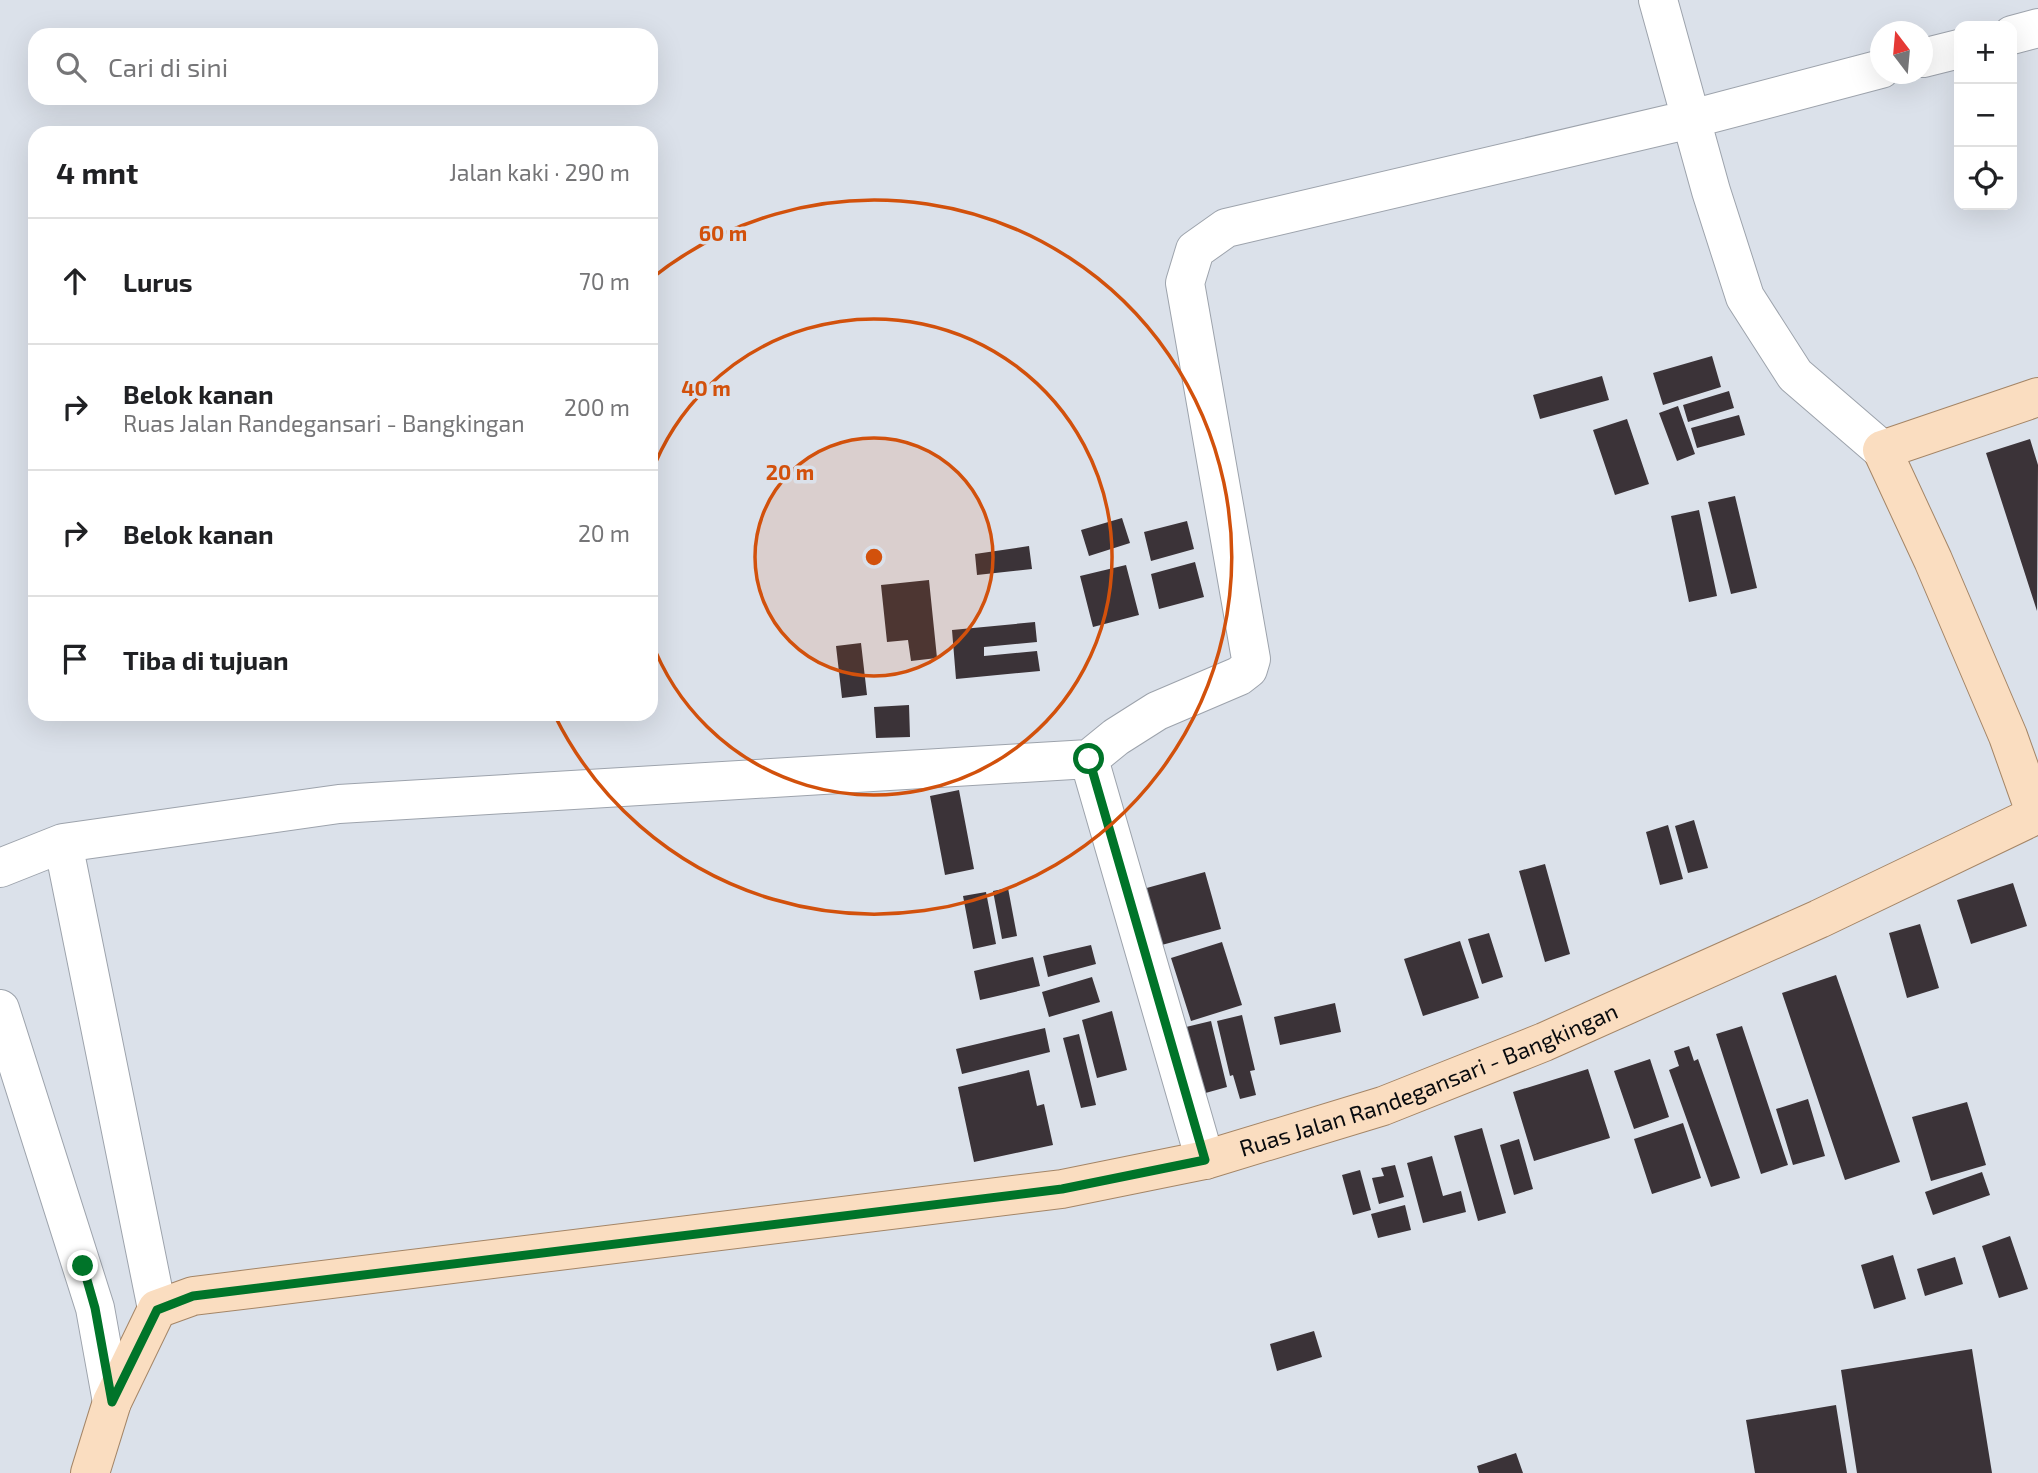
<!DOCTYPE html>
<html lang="id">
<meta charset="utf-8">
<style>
body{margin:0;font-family:"Exo 2",sans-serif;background:#f6f6f6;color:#202124}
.controls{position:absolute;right:21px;top:21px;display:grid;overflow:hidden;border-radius:14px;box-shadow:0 7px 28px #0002}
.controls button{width:63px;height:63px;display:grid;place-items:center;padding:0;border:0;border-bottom:2px solid #e0e0e0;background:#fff;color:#202124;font:35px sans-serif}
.compass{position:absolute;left:1870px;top:21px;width:63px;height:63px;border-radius:50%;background:#fff;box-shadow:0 7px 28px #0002;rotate:344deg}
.stop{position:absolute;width:21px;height:21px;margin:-16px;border:5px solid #007429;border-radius:50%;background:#fff}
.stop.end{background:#007429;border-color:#fff;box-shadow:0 2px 7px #0008}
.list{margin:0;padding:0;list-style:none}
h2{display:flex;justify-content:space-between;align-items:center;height:91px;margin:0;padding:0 28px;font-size:30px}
h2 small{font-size:23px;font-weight:400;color:#757577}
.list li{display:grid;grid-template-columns:46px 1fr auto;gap:21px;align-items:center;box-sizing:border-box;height:126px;padding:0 28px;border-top:2px solid #e0e0e0}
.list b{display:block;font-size:26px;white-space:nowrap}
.list p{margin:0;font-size:23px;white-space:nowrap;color:#757577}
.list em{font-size:23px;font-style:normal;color:#757577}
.icon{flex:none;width:38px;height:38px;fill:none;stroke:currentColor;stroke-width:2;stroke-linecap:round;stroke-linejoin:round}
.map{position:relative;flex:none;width:2038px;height:1473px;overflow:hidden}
.search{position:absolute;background:#fff;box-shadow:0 7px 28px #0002;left:28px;top:28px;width:630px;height:77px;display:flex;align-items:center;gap:18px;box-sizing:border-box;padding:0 24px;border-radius:21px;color:#757577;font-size:26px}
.panel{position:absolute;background:#fff;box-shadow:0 7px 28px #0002;left:28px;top:126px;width:630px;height:595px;border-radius:21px}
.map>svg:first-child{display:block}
.building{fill:#3b3338}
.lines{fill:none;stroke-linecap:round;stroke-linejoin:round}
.minor-casing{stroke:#9da3ac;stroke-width:40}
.major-casing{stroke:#a48566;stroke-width:40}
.minor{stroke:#fff;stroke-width:38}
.major{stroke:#faddc0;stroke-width:38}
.route{stroke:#007429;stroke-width:9}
.ring{fill:none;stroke:#d2510c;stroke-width:3.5}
.labels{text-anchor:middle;stroke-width:7;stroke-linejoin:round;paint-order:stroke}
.street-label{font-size:23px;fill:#090b0e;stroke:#dbe1ea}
.centre{fill:#d2510c;stroke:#dbe1ea;stroke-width:3.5}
.ring-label{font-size:21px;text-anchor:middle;font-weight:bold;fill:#d2510c;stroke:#dbe1ea;stroke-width:7;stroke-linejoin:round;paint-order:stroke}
</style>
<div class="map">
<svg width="2038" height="1473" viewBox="0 0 2038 1473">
<rect width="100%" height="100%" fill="#dbe1ea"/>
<path class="building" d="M1712 356 1721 387 1663 405 1653 373Z
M1602 376 1609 400 1540 419 1533 395Z
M1729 391 1734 408 1688 422 1683 405Z
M1678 406 1695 454 1677 461 1659 413Z
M1739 415 1745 435 1697 448 1691 428Z
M1627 419 1649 484 1615 495 1593 430Z
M2030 439 2038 465 2037 611 1986 453Z
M1735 496 1757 588 1731 594 1708 502Z
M1699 510 1717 596 1689 602 1671 516Z
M1122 518 1130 543 1089 556 1081 530Z
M1187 521 1194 549 1151 561 1144 532Z
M1029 546 1032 569 977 575 975 554Z
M1195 562 1204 597 1159 609 1151 574Z
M1126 565 1139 615 1093 627 1080 576Z
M929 580 937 658 911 661 908 640 887 642 881 585Z
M1035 622 1037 642 984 647V656L1037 651 1040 671 956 679 952 630Z
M861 643 867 695 842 698 836 646Z
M909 705 910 737 876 738 874 707Z
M959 790 974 869 945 875 930 796Z
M1694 820 1708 868 1688 873 1675 826Z
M1668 825 1683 879 1660 885 1646 832Z
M1545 864 1570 954 1545 962 1519 871Z
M1205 872 1221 929 1158 946 1143 889Z
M2013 883 2027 926 1971 944 1957 900Z
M1008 888 1017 936 1002 939 993 891Z
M986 892 996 944 973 949 963 896Z
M1920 924 1939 988 1907 998 1889 933Z
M1489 933 1503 977 1482 984 1468 939Z
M1460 941 1479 998 1423 1016 1404 959Z
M1222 942 1242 1005 1191 1021 1171 958Z
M1091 945 1096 964 1048 977 1043 956Z
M1033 957 1040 986 980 1000 974 971Z
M1836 975 1900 1162 1845 1180 1782 993Z
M1092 977 1100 1002 1049 1017 1042 992Z
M1335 1003 1341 1032 1280 1045 1274 1017Z
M1112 1011 1127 1070 1097 1078 1082 1020Z
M1242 1015 1255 1070 1250 1071 1256 1095 1240 1099 1233 1075 1230 1076 1217 1021Z
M1211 1021 1227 1087 1202 1094 1186 1027Z
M1742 1026 1788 1165 1761 1174 1716 1034Z
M1045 1028 1050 1052 962 1074 956 1049Z
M1079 1034 1096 1105 1081 1108 1063 1038Z
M1689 1046 1694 1061 1698 1059 1740 1178 1711 1187 1669 1070 1679 1066 1674 1051Z
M1650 1059 1669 1117 1634 1129 1614 1071Z
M1588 1069 1610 1138 1534 1161 1513 1092Z
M1029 1070 1037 1106 1044 1104 1053 1145 974 1162 958 1087Z
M1808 1099 1825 1156 1793 1165 1776 1109Z
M1967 1102 1986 1165 1931 1181 1912 1117Z
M1683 1123 1701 1178 1652 1194 1634 1139Z
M1482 1128 1506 1213 1478 1221 1454 1136Z
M1519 1139 1533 1189 1514 1195 1500 1145Z
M1432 1156 1443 1196 1461 1191 1466 1212 1423 1223 1407 1163Z
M1395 1165 1404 1197 1379 1204 1372 1178 1384 1176 1381 1168Z
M1360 1170 1371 1210 1353 1215 1342 1175Z
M1982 1172 1990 1195 1933 1215 1925 1192Z
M1405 1205 1411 1230 1378 1238 1371 1214Z
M2010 1236 2028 1289 1999 1298 1982 1246Z
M1893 1255 1906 1299 1874 1309 1861 1265Z
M1955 1257 1963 1284 1925 1296 1917 1269Z
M1314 1331 1322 1357 1277 1371 1270 1344Z
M1972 1349 1992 1473H1857L1841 1370Z
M1836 1405 1847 1473H1755L1746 1420Z
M1516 1453 1523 1473H1479L1477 1466Z"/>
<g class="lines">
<g class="minor-casing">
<path id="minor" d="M1658 0 1711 191 1745 297 1795 375 1882 450
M2012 35 2038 28
M1923 58 1959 49
M1089 759 1205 1160
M63 843 157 1309
M0 868 63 843 339 804 1089 759 1116 737 1157 711 1239 676 1248 669 1251 659 1185 283 1195 250 1226 228 1691 119 1881 69
M0 1009 95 1308 112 1402"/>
</g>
<g class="major-casing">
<g id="major">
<path id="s1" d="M90 1473 112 1402 157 1309 193 1296 1062 1189 1205 1160 1383 1106 1544 1042 1819 919 2036 815 2008 736 1933 560 1882 450 2038 397"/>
</g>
</g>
<use href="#minor" class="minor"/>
<use href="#major" class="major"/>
</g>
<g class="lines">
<path class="route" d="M83 1266 95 1308 112 1402 157 1310 193 1296 1062 1189 1205 1160 1089 759"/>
</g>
<circle cx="874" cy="557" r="119" fill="#d2510c" fill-opacity=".12"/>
<g class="ring">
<circle cx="874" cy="557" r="119"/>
<path d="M651 474A238 238 0 1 1 651 640"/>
<path d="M652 278A357 357 0 1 1 555 716"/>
</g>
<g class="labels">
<g class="street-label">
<text dy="8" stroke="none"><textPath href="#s1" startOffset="1475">Ruas Jalan Randegansari - Bangkingan</textPath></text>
</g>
</g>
<circle cx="874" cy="557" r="10" class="centre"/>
<g class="ring-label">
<text x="723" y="241">60 m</text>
<text x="706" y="396">40 m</text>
<text x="790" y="480">20 m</text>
</g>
</svg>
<div class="controls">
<button>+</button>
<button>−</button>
<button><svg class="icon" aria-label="locate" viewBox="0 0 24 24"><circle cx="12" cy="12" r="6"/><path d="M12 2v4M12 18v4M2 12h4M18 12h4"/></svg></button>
</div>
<svg class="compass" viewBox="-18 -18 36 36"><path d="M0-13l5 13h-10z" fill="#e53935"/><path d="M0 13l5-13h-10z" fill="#757577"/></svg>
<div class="stop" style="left:1089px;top:759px"></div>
<div class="stop end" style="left:83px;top:1266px"></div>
<div class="search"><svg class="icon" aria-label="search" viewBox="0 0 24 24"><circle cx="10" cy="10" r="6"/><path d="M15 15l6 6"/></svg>Cari di sini</div>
<section class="panel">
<h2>4 mnt<small>Jalan kaki · 290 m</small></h2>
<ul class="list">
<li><svg class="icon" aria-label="ahead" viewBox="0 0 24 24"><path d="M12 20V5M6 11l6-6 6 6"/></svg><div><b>Lurus</b></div><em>70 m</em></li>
<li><svg class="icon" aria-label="right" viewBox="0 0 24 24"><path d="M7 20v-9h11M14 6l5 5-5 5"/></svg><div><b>Belok kanan</b><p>Ruas Jalan Randegansari - Bangkingan</p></div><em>200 m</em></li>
<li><svg class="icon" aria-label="right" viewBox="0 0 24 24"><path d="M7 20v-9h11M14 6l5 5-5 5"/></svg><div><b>Belok kanan</b></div><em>20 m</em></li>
<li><svg class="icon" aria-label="arrive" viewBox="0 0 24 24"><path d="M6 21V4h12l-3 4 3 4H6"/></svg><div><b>Tiba di tujuan</b></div></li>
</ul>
</section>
</div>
